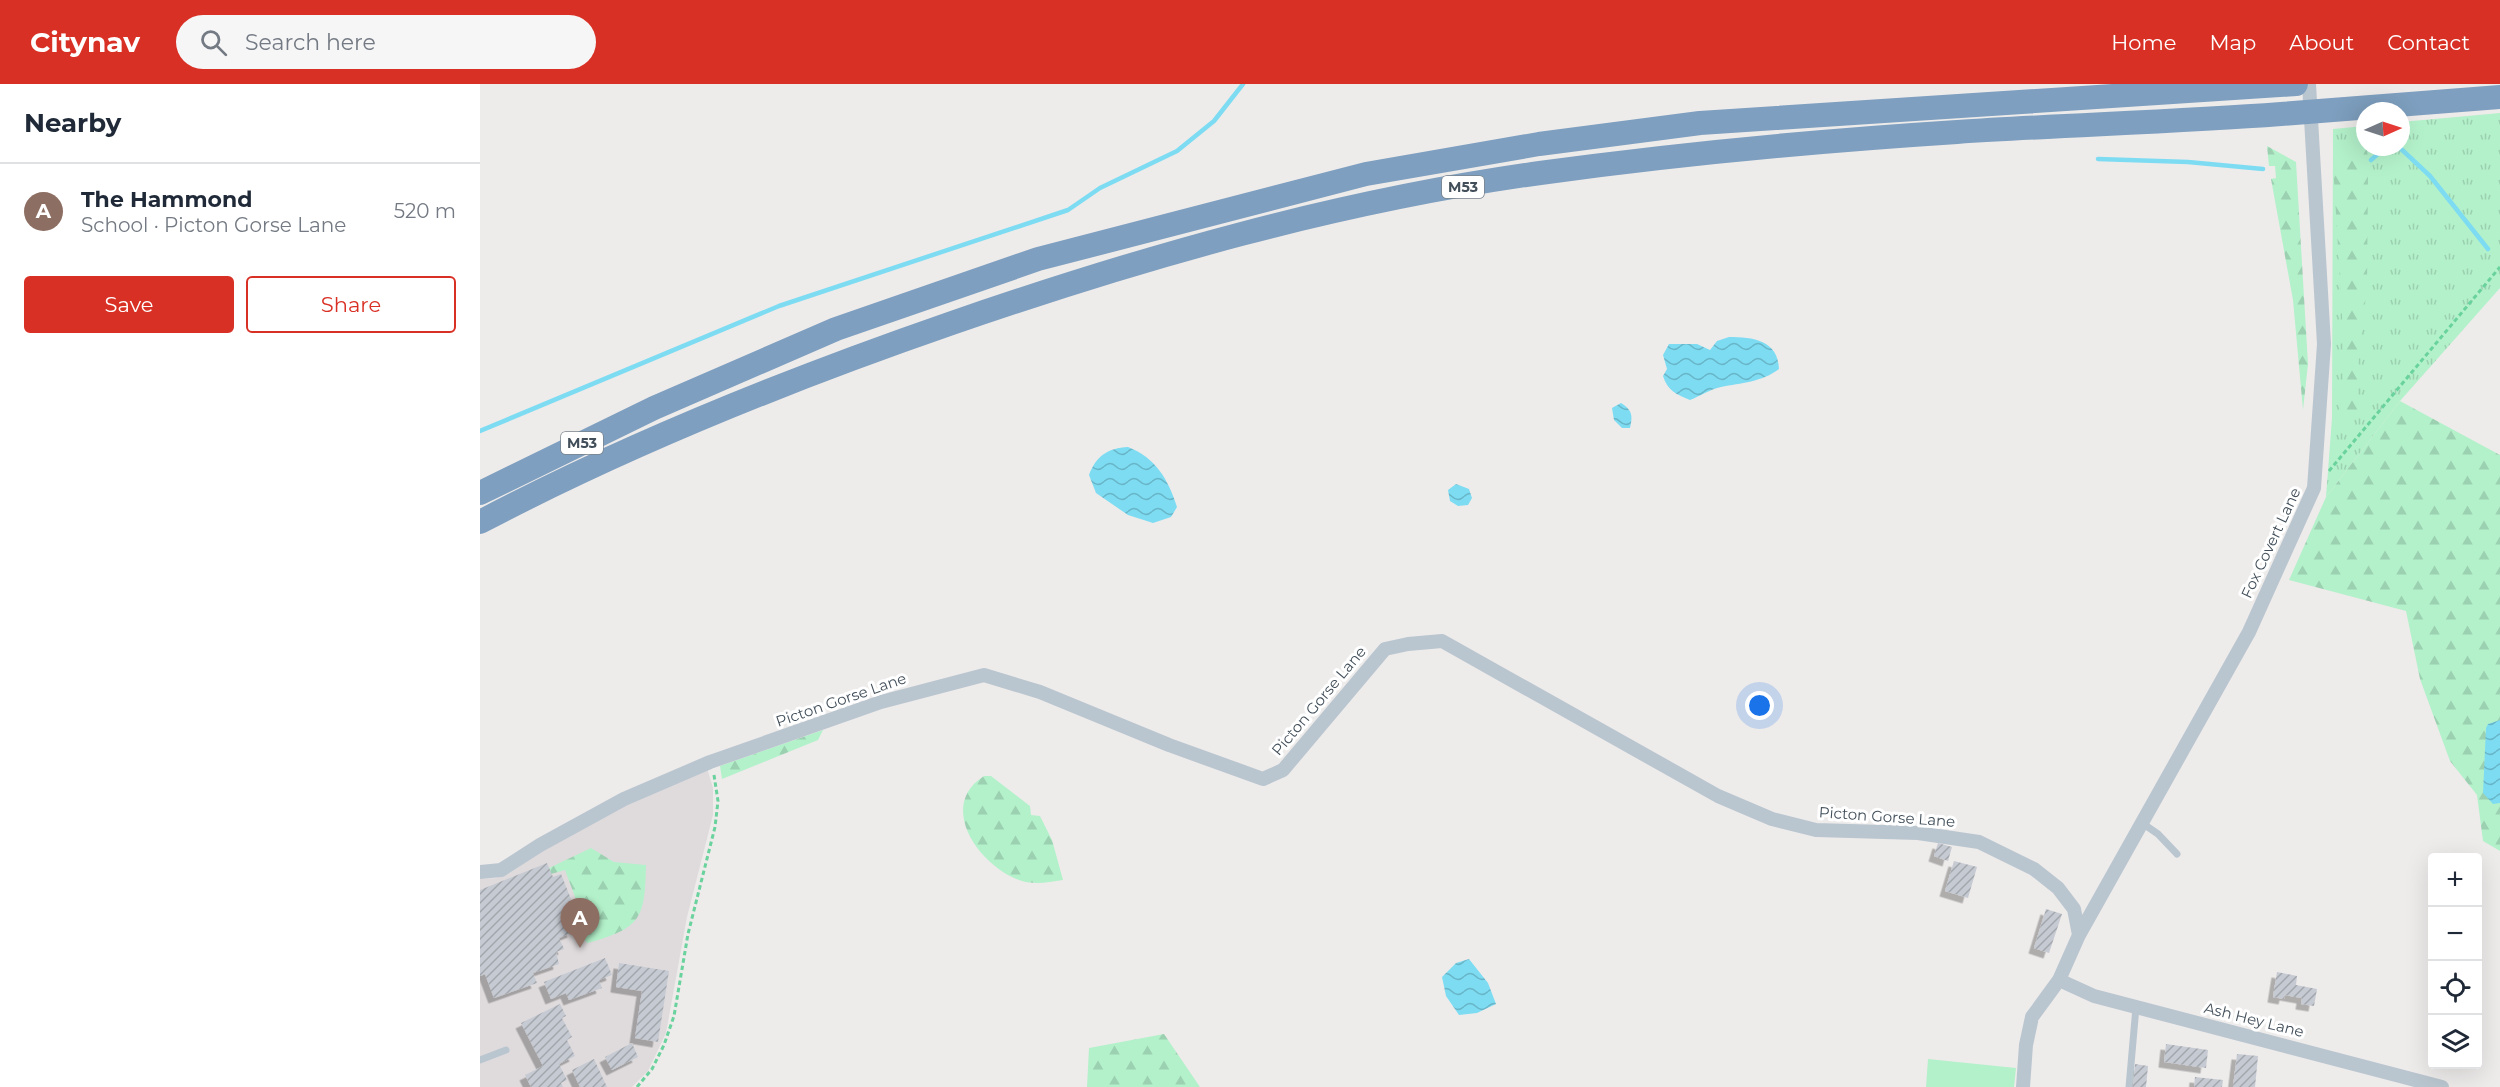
<!DOCTYPE html>
<meta charset="utf-8">
<style>
body{margin:0;font-family:Montserrat,sans-serif;background:#f6f6f7;color:#1f2937}
.controls{position:absolute;right:18px;bottom:18px;display:grid;overflow:hidden;border-radius:6px;box-shadow:0 6px 24px #0002}
.controls button{width:54px;height:54px;display:grid;place-items:center;padding:0;border:0;border-bottom:2px solid #e0e1e3;background:#fff;color:#1f2937;font:30px sans-serif}
.compass{position:absolute;left:1876px;top:18px;width:54px;height:54px;border-radius:50%;background:#fff;box-shadow:0 6px 24px #0002;rotate:87deg}
.you{position:absolute;left:1280px;top:622px;width:21px;height:21px;margin:-15px;border:4px solid #fff;border-radius:50%;background:#1a73e8;box-shadow:0 0 0 9px #1a73e833}
.badge{display:grid;place-items:center;width:39px;height:39px;border-radius:50%;background:#d93025;color:#fff;font-size:20px;font-weight:700}
.pin{position:absolute;translate:-50% -50px;filter:drop-shadow(0 2px 3px #0008)}
.pin::after{content:'';position:absolute;top:32px;width:21px;height:18px;background:inherit;clip-path:polygon(0 0,100% 0,50% 100%)}
.list{margin:0;padding:0;list-style:none}
h2{display:flex;justify-content:space-between;align-items:center;height:78px;margin:0;padding:0 24px;font-size:26px}
h2 small{font-size:20px;font-weight:400;color:#747a83}
.list li{display:grid;grid-template-columns:39px 1fr auto;gap:18px;align-items:center;box-sizing:border-box;height:96px;padding:0 24px;border-top:2px solid #e0e1e3}
.list b{display:block;font-size:22px;white-space:nowrap}
.list p{margin:0;font-size:20px;white-space:nowrap;color:#747a83}
.list em{font-size:20px;font-style:normal;color:#747a83}
.actions{display:flex;gap:12px;padding:18px 24px}
.actions a{flex:1;padding:14px 0;border:2px solid #d93025;border-radius:6px;text-align:center;font-size:21px;color:#d93025}
.actions .main{background:#d93025;color:#fff}
.icon{flex:none;width:33px;height:33px;fill:none;stroke:currentColor;stroke-width:2;stroke-linecap:round;stroke-linejoin:round}
.map{position:relative;flex:none;width:2020px;height:1003px;overflow:hidden}
header{display:flex;align-items:center;gap:36px;box-sizing:border-box;height:84px;padding:0 30px;background:#d93025;color:#fff}
header strong{font-size:28px}
nav{display:flex;gap:33px;margin-inline-start:auto;font-size:21px}
.search{width:420px;height:54px;background:#f6f6f7;display:flex;align-items:center;gap:15px;box-sizing:border-box;padding:0 21px;border-radius:33px;color:#747a83;font-size:22px}
main{display:flex}
aside{flex:1;background:#fff}
.map>svg:first-child{display:block}
.education{fill:#dfdbdd}
.grass{fill:url(#grass-tufts)}
.forest{fill:url(#forest-firs)}
.pitch{fill:#b3f1ca}
.water{fill:url(#water-waves)}
.lines{fill:none;stroke-linecap:round;stroke-linejoin:round}
.stream{stroke:#7ddcf2;stroke-width:4.5}
.building{fill:url(#building-hatch);filter:url(#shadow)}
.path{stroke:#69d29d;stroke-width:3;stroke-dasharray:4.5 3;stroke-linecap:butt}
.lane{stroke:#bac6cf;stroke-width:7}
.street{stroke:#bac6cf;stroke-width:14}
.highway{stroke:#7e9fbf;stroke-width:24}
.labels{text-anchor:middle;stroke-width:6;stroke-linejoin:round;paint-order:stroke}
.shield{fill:#fff;stroke:#7b848c;stroke-width:1.5}
.shield-label{font-size:14px;font-weight:bold;fill:#424f5a}
.street-label{font-size:15px;fill:#424f5a;stroke:#fff}
</style>
<header>
<strong>Citynav</strong>
<div class="search"><svg class="icon" aria-label="search" viewBox="0 0 24 24"><circle cx="10" cy="10" r="6"/><path d="M15 15l6 6"/></svg>Search here</div>
<nav><a>Home</a><a>Map</a><a>About</a><a>Contact</a></nav>
</header>
<main>
<aside>
<h2>Nearby<small></small></h2>
<ul class="list">
<li><span class="badge" style="background:#8d6e63">A</span><div><b>The Hammond</b><p>School · Picton Gorse Lane</p></div><em>520 m</em></li>
</ul>
<div class="actions"><a class="main">Save</a><a>Share</a></div>
</aside>
<div class="map">
<svg width="2020" height="1003" viewBox="0 0 2020 1003">
<defs>
<pattern id="grass-tufts" width="24" height="20" patternUnits="userSpaceOnUse" patternTransform="scale(1.5)"><rect width="24" height="20" fill="#b3f1ca"/><path d="M3 7l-1-3M5 7V3M7 7l1-3M15 17l-1-3M17 17v-4M19 17l1-3" fill="none" stroke="#9bd0b0"/></pattern>
<pattern id="forest-firs" width="22" height="20" patternUnits="userSpaceOnUse" patternTransform="scale(1.5)"><rect width="22" height="20" fill="#b3f1ca"/><path d="M5 1l3.5 6h-7zM16 11l3.5 6h-7z" fill="#9bd0b0"/></pattern>
<pattern id="water-waves" width="16" height="10" patternUnits="userSpaceOnUse" patternTransform="scale(1.5)"><rect width="16" height="10" fill="#7ddcf2"/><path d="M0 5q4-4 8 0t8 0" fill="none" stroke="#68b5c7"/></pattern>
<pattern id="building-hatch" width="6" height="6" patternUnits="userSpaceOnUse" patternTransform="scale(1.5)"><rect width="6" height="6" fill="#c6cad2"/><path d="M-1 1l2-2M0 6l6-6M5 7l2-2" fill="none" stroke="#a2a6ad"/></pattern>
<filter id="shadow"><feDropShadow dx="-5.5" dy="5.5" stdDeviation="0" flood-color="#0004"/></filter>
</defs>
<rect width="100%" height="100%" fill="#eeebeb"/>
<path class="education" d="M227 684 233 704V731L207 833 186 949 168 987 152 1003H0V795L16 794 146 719Z"/>
<path class="grass" d="M2020 29V204L1920 317 1846 413 1852 334 1853 45 1885 42V63H1921V38Z"/>
<path class="forest" d="M1885 55 1888 73 1883 76 1884 89 1888 90 1887 202 1877 291 1878 333 1859 332 1865 281 1853 79Z
M1787 62 1816 78 1828 280 1823 326 1813 216 1791 95 1796 94 1795 82H1789Z
M1920 317 2020 371V767L2003 757 1997 711 1970 677 1940 595 1926 527 1809 496 1846 413Z
M343 646 338 656 242 695 240 682Z
M504 692H511L550 722 551 731 560 732 572 756 583 796C569 798 556 801 542 797 502 785 455 723 504 692Z
M111 764 134 778 166 781C165 835 161 844 108 859L93 848 95 840 104 837 85 786 71 790 69 784Z
M684 950 720 1003H607L609 964Z"/>
<path class="pitch" d="M1448 975 1536 984 1534 1003H1446Z"/>
<path class="water" d="M1249 253C1273 253 1298 256 1299 285 1282 298 1261 299 1241 303 1231 305 1220 312 1210 316 1197 311 1187 306 1183 292L1187 285 1183 271 1189 260H1217L1230 266 1237 257Z
M1141 319C1152 326 1153 331 1150 344H1142L1134 336 1132 324Z
M648 363C676 374 688 395 697 423L691 433 673 439 648 431 616 409 609 391C616 372 628 364 648 363Z
M976 400 989 405 992 414 988 421 978 422 970 417 968 406Z
M2020 636V719L2013 720 2003 709 2006 644 2008 640Z
M989 875 1008 899 1016 920 997 929 979 931 966 912 962 893 976 879Z"/>
<g class="lines">
<path class="stream" d="M1919 63 1950 92 2008 165
M1618 75 1708 78 1783 85
M1891 76 1906 63
M0 347 299 222 588 126 620 104 697 67 734 37 763 0"/>
</g>
<path class="building" d="M1458 759 1472 763 1468 777 1454 772Z
M1474 777 1497 783 1488 814 1465 807Z
M67 779 73 793 81 790 97 830 87 834 93 848 79 854 84 865 76 868 79 880 53 889 57 899 14 914 5 890 0 892V806Z
M1566 825 1582 830 1569 869 1554 864Z
M125 874 132 891 119 896 122 904 89 916 86 909 71 915 64 898Z
M139 879 189 887 178 958 155 954 162 907 136 903Z
M1797 888 1817 892 1816 901 1837 905 1834 922 1821 920 1822 914 1805 911 1804 915 1793 913Z
M80 920 86 932 82 934 92 953 87 956 95 972 79 980 87 996 81 999 83 1003H51L45 991 63 982 41 939Z
M152 959 158 973 132 986 125 973Z
M1686 960 1728 966 1726 984 1684 978Z
M1757 970 1778 972 1775 1003H1753Z
M114 975 127 1003H100L92 986Z
M1655 980 1668 982 1666 1003H1653Z
M1715 993 1743 996 1742 1003H1714Z"/>
<g class="lines">
<path class="path" d="M1849 387 2020 183
M157 1003 172 985 184 961 194 932 208 850 235 743 238 717 234 691"/>
<path class="lane" d="M1662 739 1678 750 1697 770
M0 976 26 966
M1649 1003 1656 923"/>
<path class="street" d="M0 788 21 786 60 761 144 715 230 678 401 618 504 591 560 608 689 661 783 695 803 686 905 565 928 560 962 557 1238 712 1292 735 1336 746 1438 749 1499 758 1554 785 1578 804 1594 825 1599 851
M1579 896 1614 912 1962 1003
M1543 1003 1546 961 1552 933 1579 896 1599 851 1769 548 1834 404 1844 260 1829 0"/>
<path class="highway" d="M0 409 174 324 356 245 558 175 886 90 1059 60 1220 39 1816 0
M0 438C152 358 310 295 472 239 663 173 859 117 1060 89 1198 70 1337 57 1477 48 1585 41 1693 38 1801 30 1874 25 1947 19 2020 13"/>
</g>
<g class="labels">
<g class="shield">
<rect x="962" y="92" width="42" height="22" rx="4.5"/>
<rect x="81" y="348" width="42" height="22" rx="4.5"/>
</g>
<g class="shield-label">
<text x="983" y="108">M53</text>
<text x="102" y="364">M53</text>
</g>
<g class="street-label">
<text transform="translate(1791 459) rotate(-65)" y="5">Fox Covert Lane</text>
<text transform="translate(361 616) rotate(-19)" y="5">Picton Gorse Lane</text>
<text transform="translate(839 617) rotate(-50)" y="5">Picton Gorse Lane</text>
<text transform="translate(1407 733) rotate(4)" y="5">Picton Gorse Lane</text>
<text transform="translate(1774 936) rotate(14)" y="5">Ash Hey Lane</text>
</g>
</g>
</svg>
<div class="controls">
<button>+</button>
<button>−</button>
<button><svg class="icon" aria-label="locate" viewBox="0 0 24 24"><circle cx="12" cy="12" r="6"/><path d="M12 2v4M12 18v4M2 12h4M18 12h4"/></svg></button>
<button><svg class="icon" aria-label="layers" viewBox="0 0 24 24"><path d="M12 4l9 5-9 5-9-5zM3 14l9 5 9-5"/></svg></button>
</div>
<svg class="compass" viewBox="-18 -18 36 36"><path d="M0-13l5 13h-10z" fill="#e53935"/><path d="M0 13l5-13h-10z" fill="#747a83"/></svg>
<div class="you"></div>
<div class="pin badge" style="left:100px;top:864px;background:#8d6e63">A</div>
</div>
</main>
